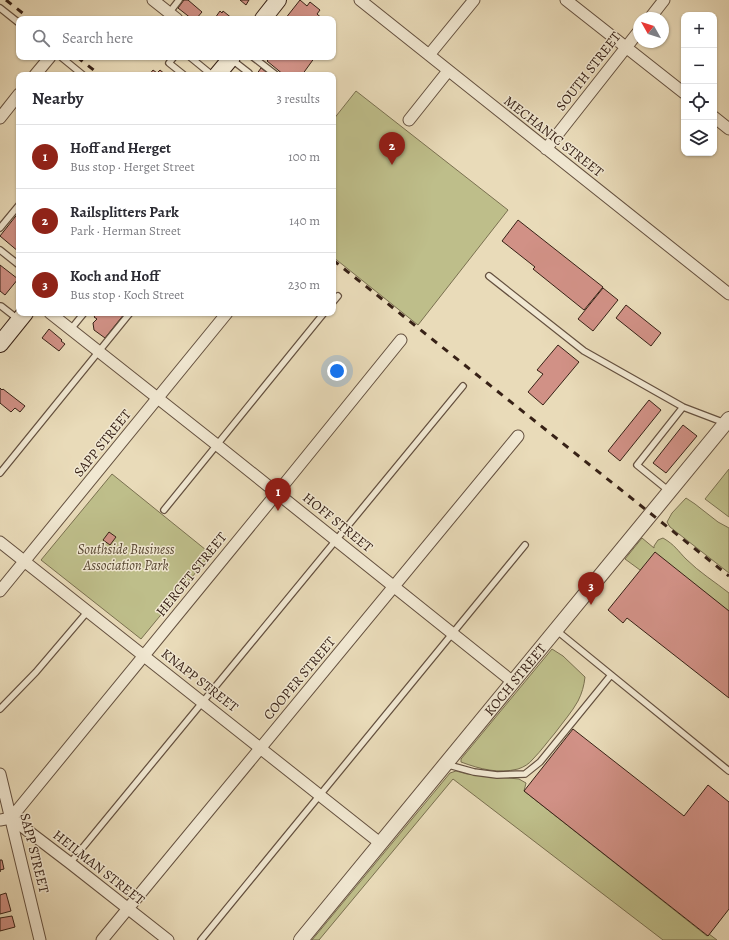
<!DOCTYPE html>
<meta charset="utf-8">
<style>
body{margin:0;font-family:Alegreya,serif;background:#f7f7f7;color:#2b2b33}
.controls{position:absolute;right:12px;top:12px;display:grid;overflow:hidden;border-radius:8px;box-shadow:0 1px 3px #0004}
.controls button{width:36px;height:36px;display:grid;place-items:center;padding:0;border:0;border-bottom:1px solid #e1e1e2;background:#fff;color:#2b2b33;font:20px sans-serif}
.compass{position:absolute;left:633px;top:12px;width:36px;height:36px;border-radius:50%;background:#fff;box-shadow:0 1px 3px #0004;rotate:309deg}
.you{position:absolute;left:337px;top:371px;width:14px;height:14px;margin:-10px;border:3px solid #fff;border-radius:50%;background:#1a73e8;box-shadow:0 0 0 6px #1a73e833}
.badge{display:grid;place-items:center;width:26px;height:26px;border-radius:50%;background:#8f2418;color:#fff;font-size:13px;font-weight:700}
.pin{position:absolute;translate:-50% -33px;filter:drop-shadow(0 1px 2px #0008)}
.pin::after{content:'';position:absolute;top:21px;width:14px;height:12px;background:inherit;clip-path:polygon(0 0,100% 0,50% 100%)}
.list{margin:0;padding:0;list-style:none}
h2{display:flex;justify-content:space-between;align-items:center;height:52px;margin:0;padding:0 16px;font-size:17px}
h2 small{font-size:13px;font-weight:400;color:#7c7c81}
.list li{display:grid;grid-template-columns:26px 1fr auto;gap:12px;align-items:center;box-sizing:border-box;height:64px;padding:0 16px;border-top:1px solid #e1e1e2}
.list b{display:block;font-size:15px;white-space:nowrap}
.list p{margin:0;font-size:13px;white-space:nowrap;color:#7c7c81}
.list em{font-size:13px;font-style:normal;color:#7c7c81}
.icon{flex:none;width:22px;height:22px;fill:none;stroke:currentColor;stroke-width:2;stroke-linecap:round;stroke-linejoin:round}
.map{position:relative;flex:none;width:729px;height:940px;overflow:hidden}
.search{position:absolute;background:#fff;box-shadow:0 1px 3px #0004;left:16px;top:16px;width:320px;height:44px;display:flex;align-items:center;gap:10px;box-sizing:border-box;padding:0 14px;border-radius:8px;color:#7c7c81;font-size:15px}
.panel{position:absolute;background:#fff;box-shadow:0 1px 3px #0004;left:16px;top:72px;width:320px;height:244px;border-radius:8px}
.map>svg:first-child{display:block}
.green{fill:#bebe8a;stroke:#7a7050}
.building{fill:#d19186;stroke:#372116}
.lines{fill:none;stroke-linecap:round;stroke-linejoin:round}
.service-casing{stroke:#64503f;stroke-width:8}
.minor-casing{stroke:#64503f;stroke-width:13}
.tertiary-casing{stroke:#64503f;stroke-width:16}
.secondary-casing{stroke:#372116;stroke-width:18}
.service{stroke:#f1e8d2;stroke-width:5.5}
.minor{stroke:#f1e8d2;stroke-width:11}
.tertiary{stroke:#f1e8d2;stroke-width:14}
.secondary{stroke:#f1e8d2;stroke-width:16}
.rail{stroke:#372116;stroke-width:3;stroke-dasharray:7 7;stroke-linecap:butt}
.labels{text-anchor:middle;stroke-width:3;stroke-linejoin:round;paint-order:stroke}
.street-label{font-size:14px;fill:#372116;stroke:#f1e8d2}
.park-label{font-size:14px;font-style:italic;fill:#594833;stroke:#f1e8d2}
</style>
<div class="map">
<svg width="729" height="940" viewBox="0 0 729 940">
<rect width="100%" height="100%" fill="#e9dbb9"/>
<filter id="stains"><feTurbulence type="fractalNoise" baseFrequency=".005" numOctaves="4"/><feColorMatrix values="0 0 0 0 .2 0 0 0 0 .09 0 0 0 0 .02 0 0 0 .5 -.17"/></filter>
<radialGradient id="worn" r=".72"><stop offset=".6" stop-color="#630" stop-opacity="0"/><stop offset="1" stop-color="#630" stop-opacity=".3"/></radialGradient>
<path class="green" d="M356 91 508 210 418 325 333 257V120Z
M729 469V517L705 499Z
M112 474 211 554 141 639 41 560Z
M686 498 695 504 718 522 729 528V573L670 527 667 522 672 513Z
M642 538 654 548V546L658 540 663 538C675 545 678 551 686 559 699 572 715 582 729 593V611L640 570 625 559Z
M552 649 563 656 585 677C584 686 582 693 578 701 572 712 563 722 555 733 548 741 541 751 533 759 529 764 524 767 518 769 498 774 480 769 461 762V759Z
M456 771 467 774 519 779 526 783 524 791 707 936 709 934 717 940H663L453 779 319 940H312L450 773Z"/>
<path class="building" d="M184 0H188L202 12 196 19H192L178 8Z
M240 0H249L246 5Z
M300 0 307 6 310 2 320 10 317 14 323 19H285Z
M220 11 222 13 223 11 233 19H217L215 18Z
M271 57H315L302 75H284L267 61Z
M261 68 270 75H256Z
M153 70 157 73 160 70 166 75H149Z
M19 212V252L0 236Z
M518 220 603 287 584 310 533 269 535 267 502 241Z
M0 265 18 279 5 295 0 291Z
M603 288 618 300 593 331 578 319Z
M626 305 661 333 651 346 616 318Z
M97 313H125L105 338 94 330 93 323 97 319 94 317Z
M49 329 62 340 61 341 65 344 59 351 42 338Z
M558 345 579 362 543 405 528 392 543 374 537 370Z
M0 388 2 390 3 389 25 406 20 412 15 408 11 412 0 403Z
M649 400 661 410 620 461 608 451Z
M683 425 697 436 666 473 653 463Z
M109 532 116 537 110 545 103 540Z
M655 552 729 611V698L627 618 623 623 608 610Z
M573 729 684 816 708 785 729 802V909L708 936 524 791Z
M0 860H2L4 869 0 870V872Z
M6 893 11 911 0 914V895Z
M12 916 15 927 0 931V918Z"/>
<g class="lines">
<g class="service-casing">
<path id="service" d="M0 8 19 23
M169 13 179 0
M61 57 83 75
M174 57 169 63 184 75
M190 57 212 75
M253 57 276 75
M231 59 249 73 248 75
M0 228 19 205
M0 250 19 265
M489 276 584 351 683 407 725 423
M333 302 338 296
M0 306H1L19 320
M71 329 84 313
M0 473 130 313
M669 491 637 465 683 407
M164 510 324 313
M556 630 729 771
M0 709 36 672 88 611
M445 764 474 772 497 775 525 774 540 762 611 675
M70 863 463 386
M201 940 525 545"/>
</g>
<g class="minor-casing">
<path id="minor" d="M153 0 177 19
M360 0 729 294
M566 0 684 93
M650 18 664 0
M429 55 474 0
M35 75 50 57
M714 117 729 129
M0 118 19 94
M409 120 448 71
M546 149 639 31
M50 313 217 445 513 682
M0 542 380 843
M0 591 227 313
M0 774 40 940
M11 818 70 863 168 940
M0 820 11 818 277 493 401 340
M102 940 518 436"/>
</g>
<g class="tertiary-casing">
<g id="tertiary">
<path id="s1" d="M301 940 729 419"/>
</g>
</g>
<g class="secondary-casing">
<path id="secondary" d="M263 19 278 0
M217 75 232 57
M0 344 25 313"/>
</g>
<use href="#service" class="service"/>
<use href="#minor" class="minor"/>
<use href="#tertiary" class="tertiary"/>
<use href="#secondary" class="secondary"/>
<path class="rail" d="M6 0 30 19
M77 57 100 75
M333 260 729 576"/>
</g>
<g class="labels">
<g class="street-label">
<text transform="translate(588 71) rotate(-52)" y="5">SOUTH STREET</text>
<text transform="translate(554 136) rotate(38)" y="5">MECHANIC STREET</text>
<text transform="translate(102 443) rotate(-51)" y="5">SAPP STREET</text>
<text transform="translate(338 522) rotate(39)" y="5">HOFF STREET</text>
<text transform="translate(191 574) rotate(-51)" y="5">HERGET STREET</text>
<text transform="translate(299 678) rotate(-50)" y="5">COOPER STREET</text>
<text dy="5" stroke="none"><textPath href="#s1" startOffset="337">KOCH STREET</textPath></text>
<text transform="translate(200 680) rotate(38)" y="5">KNAPP STREET</text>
<text transform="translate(35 853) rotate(76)" y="5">SAPP STREET</text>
<text transform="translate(99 867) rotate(38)" y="5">HEILMAN STREET</text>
</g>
<g class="park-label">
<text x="126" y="554">Southside Business<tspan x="126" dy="16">Association Park</tspan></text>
</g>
</g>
<rect width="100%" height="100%" filter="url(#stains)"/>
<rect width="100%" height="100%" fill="url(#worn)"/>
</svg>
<div class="controls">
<button>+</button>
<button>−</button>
<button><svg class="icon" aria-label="locate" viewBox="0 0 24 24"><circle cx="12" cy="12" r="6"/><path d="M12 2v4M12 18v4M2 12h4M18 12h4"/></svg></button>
<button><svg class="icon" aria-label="layers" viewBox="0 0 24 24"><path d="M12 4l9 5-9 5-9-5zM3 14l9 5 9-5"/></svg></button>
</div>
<svg class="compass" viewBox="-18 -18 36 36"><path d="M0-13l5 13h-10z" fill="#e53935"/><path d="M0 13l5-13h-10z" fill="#7c7c81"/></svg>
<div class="you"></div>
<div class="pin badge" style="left:278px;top:511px">1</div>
<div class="pin badge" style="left:392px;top:165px">2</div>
<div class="pin badge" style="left:591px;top:605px">3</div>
<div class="search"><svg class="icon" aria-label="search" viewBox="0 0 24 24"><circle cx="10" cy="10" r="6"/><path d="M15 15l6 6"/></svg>Search here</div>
<section class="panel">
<h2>Nearby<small>3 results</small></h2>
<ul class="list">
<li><span class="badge">1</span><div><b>Hoff and Herget</b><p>Bus stop · Herget Street</p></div><em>100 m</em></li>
<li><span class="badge">2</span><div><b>Railsplitters Park</b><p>Park · Herman Street</p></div><em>140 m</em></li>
<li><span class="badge">3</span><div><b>Koch and Hoff</b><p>Bus stop · Koch Street</p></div><em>230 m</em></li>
</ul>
</section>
</div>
